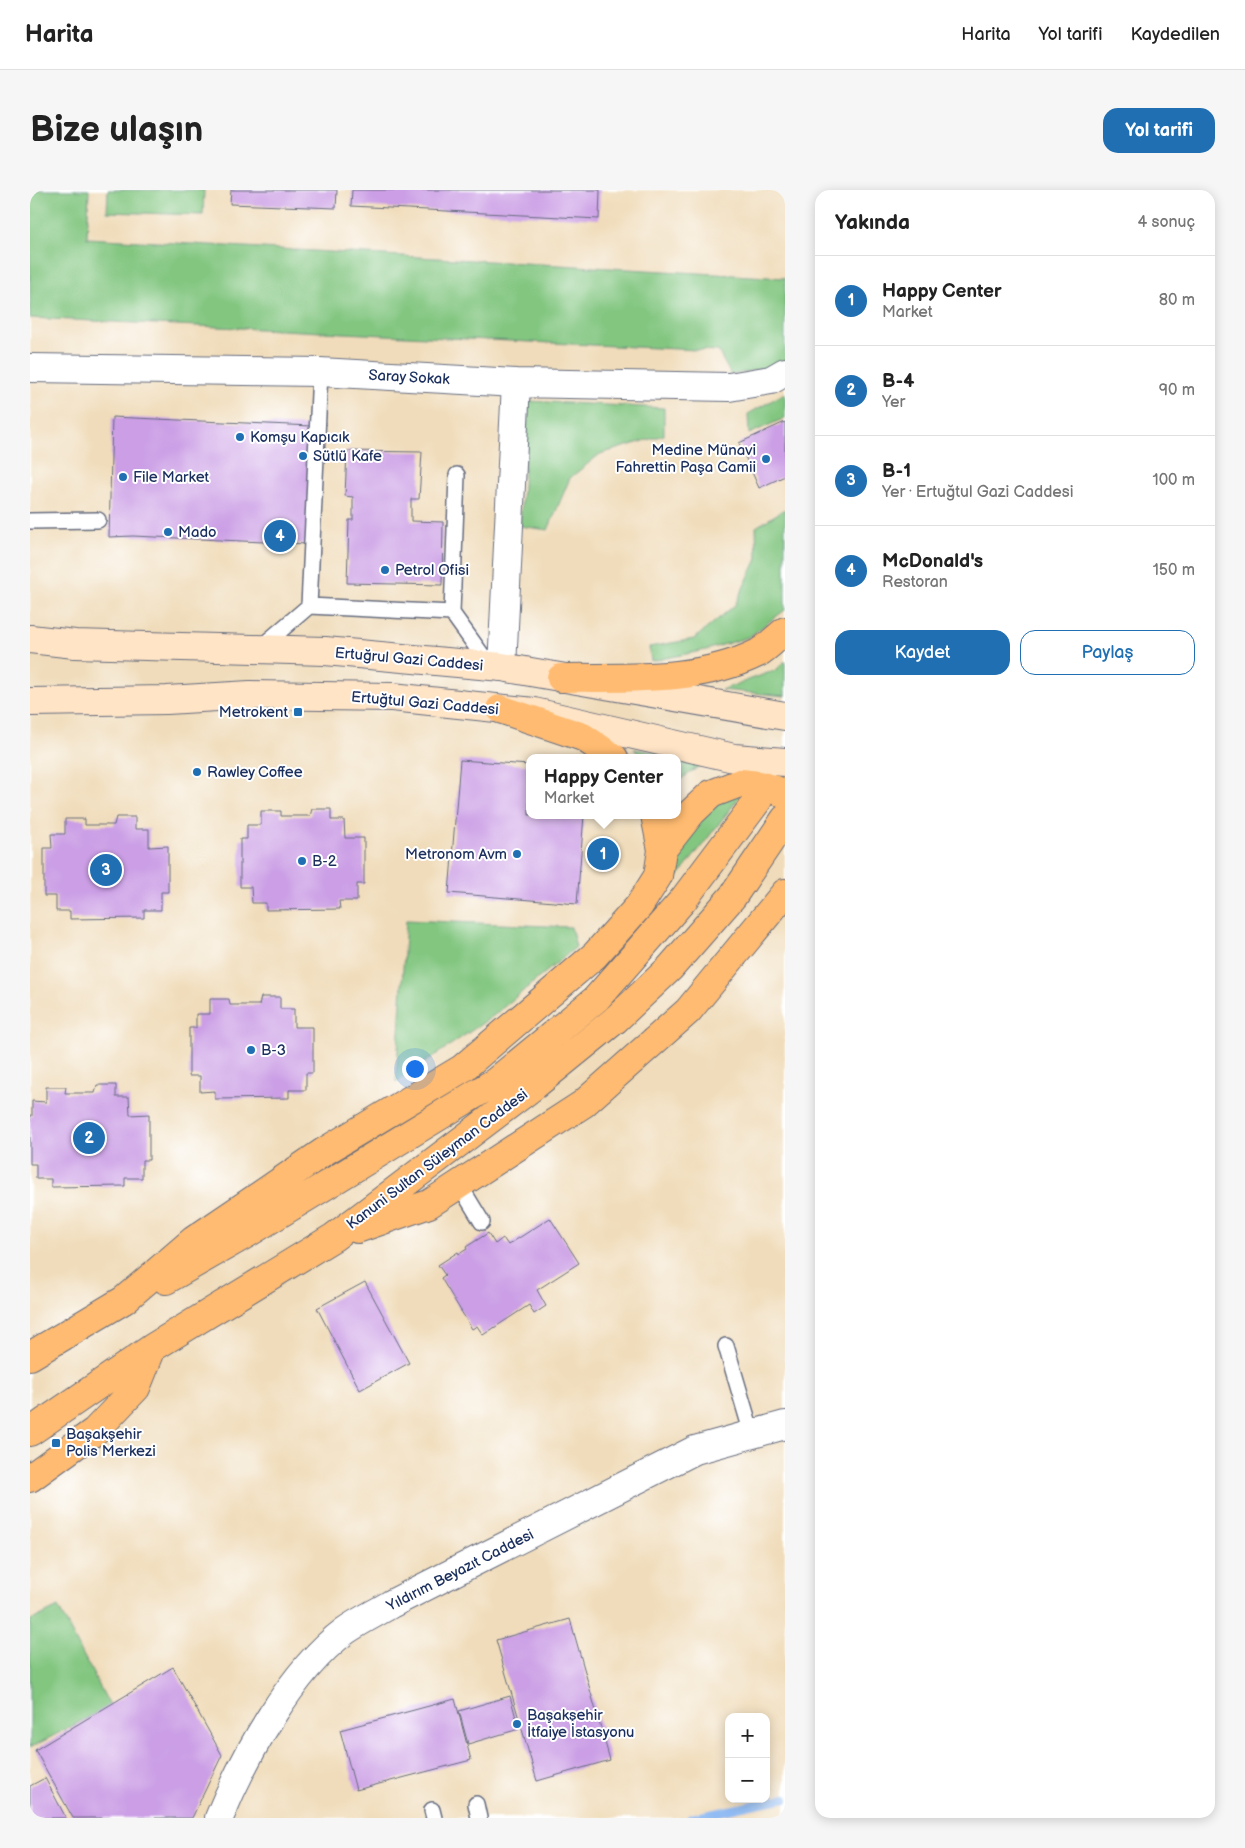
<!DOCTYPE html>
<html lang="tr">
<meta charset="utf-8">
<style>
body{margin:0;font-family:"Balsamiq Sans",sans-serif;background:#f6f6f6;color:#222}
.controls{position:absolute;right:15px;bottom:15px;display:grid;overflow:hidden;border-radius:10px;box-shadow:0 2px 12px #0003}
.controls button{width:45px;height:45px;display:grid;place-items:center;padding:0;border:0;border-bottom:1px solid #e0e0e0;background:#fff;color:#222;font:25px sans-serif}
.you{position:absolute;left:384px;top:878px;width:18px;height:18px;margin:-12px;border:4px solid #fff;border-radius:50%;background:#1a73e8;box-shadow:0 0 0 8px #1a73e833}
.badge{display:grid;place-items:center;width:32px;height:32px;border-radius:50%;background:#1f6fb2;color:#fff;font-size:16px;font-weight:700}
.pin{position:absolute;translate:-50% -50%;border:2px solid #fff;box-shadow:0 1px 5px #0006}
.popup{position:absolute;left:496px;top:564px;width:155px;height:65px;box-sizing:border-box;display:grid;place-content:center;border-radius:10px;background:#fff;filter:drop-shadow(0 1px 4px #0005);font-size:16px;white-space:nowrap;color:#767676}
.popup b{font-size:19px;color:#222}
.popup::after{content:'';position:absolute;left:50%;top:100%;margin-left:-10px;border:10px solid transparent;border-top-color:#fff}
.list{margin:0;padding:0;list-style:none}
h2{display:flex;justify-content:space-between;align-items:center;height:65px;margin:0;padding:0 20px;font-size:21px}
h2 small{font-size:16px;font-weight:400;color:#767676}
.list li{display:grid;grid-template-columns:32px 1fr auto;gap:15px;align-items:center;box-sizing:border-box;height:90px;padding:0 20px;border-top:1px solid #e0e0e0}
.list b{display:block;font-size:19px;white-space:nowrap}
.list p{margin:0;font-size:16px;white-space:nowrap;color:#767676}
.list em{font-size:16px;font-style:normal;color:#767676}
.actions{display:flex;gap:10px;padding:15px 20px}
.actions a{flex:1;padding:11px 0;border:1px solid #1f6fb2;border-radius:15px;text-align:center;font-size:18px;color:#1f6fb2}
.actions .main{background:#1f6fb2;color:#fff}
.map{position:relative;flex:none;width:755px;height:1628px;overflow:hidden;border-radius:15px}
header{display:flex;align-items:center;gap:30px;box-sizing:border-box;height:70px;padding:0 25px;background:#fff;border-bottom:1px solid #e0e0e0}
header strong{font-size:24px}
nav{display:flex;gap:28px;margin-inline-start:auto;font-size:18px}
.intro{display:flex;align-items:center;justify-content:space-between;box-sizing:border-box;height:120px;padding:0 30px}
h1{margin:0;font-size:35px}
.button{padding:12px 22px;border-radius:15px;background:#1f6fb2;color:#fff;font-size:18px;font-weight:700}
main{display:flex;gap:30px;padding:0 30px}
aside{flex:1;background:#fff;border-radius:15px;box-shadow:0 2px 12px #0003}
.map>svg:first-child{display:block}
.green{fill:#82c680;stroke:#4e7a6f}
.lines{fill:none;stroke-linecap:round;stroke-linejoin:round}
.stream{stroke:#87b6f2;stroke-width:8}
.building{fill:#cb9ee5}
.service-casing{stroke:#666c7e;stroke-width:18}
.minor-casing{stroke:#666c7e;stroke-width:30}
.tertiary-casing{stroke:#666c7e;stroke-width:30}
.secondary-casing{stroke:#666c7e;stroke-width:30}
.primary-casing{stroke:#666c7e;stroke-width:30}
.service{stroke:#fff;stroke-width:15}
.minor{stroke:#fff;stroke-width:28}
.tertiary{stroke:#fff;stroke-width:28}
.secondary{stroke:#ffe4c6;stroke-width:28}
.primary{stroke:#ffbb71;stroke-width:28}
.poi-dot{fill:#1f6fb2;stroke:#fff;stroke-width:2}
.labels{text-anchor:middle;stroke-width:4;stroke-linejoin:round;paint-order:stroke}
.street-label{font-size:15px;fill:#1b2f5e;stroke:#fff}
.poi-label{font-size:15px;fill:#1b2f5e;stroke:#fff;text-anchor:start}
</style>
<header>
<strong>Harita</strong>
<nav><a>Harita</a><a>Yol tarifi</a><a>Kaydedilen</a></nav>
</header>
<div class="intro"><h1>Bize ulaşın</h1><a class="button">Yol tarifi</a></div>
<main>
<div class="map">
<svg width="755" height="1628" viewBox="0 0 755 1628">
<rect width="100%" height="100%" fill="#fff"/>
<filter id="ink" filterUnits="userSpaceOnUse"><feTurbulence type="fractalNoise" baseFrequency=".02" numOctaves="2"/><feDisplacementMap in="SourceGraphic" scale="10" xChannelSelector="R" yChannelSelector="G"/><feConvolveMatrix kernelMatrix="1 2 1 2 8 2 1 2 1" color-interpolation-filters="sRGB"/></filter>
<filter id="wash" filterUnits="userSpaceOnUse"><feTurbulence type="fractalNoise" baseFrequency=".0096" numOctaves="4" result="noise"/><feDisplacementMap in="SourceGraphic" scale="20" xChannelSelector="R" yChannelSelector="G"/><feGaussianBlur stdDeviation="1.12" result="paint"/><feColorMatrix in="noise" values="0 0 0 0 0 0 0 0 0 0 0 0 0 0 0 0 0 1.4 0 .05"/><feComposite in="paint" operator="in"/></filter>
<g filter="url(#wash)">
<rect width="100%" height="100%" fill="#f0dcba"/>
<path class="green" d="M0 0H59L57 48 755 88V174L701 185 688 161 0 128Z
M78 0H174L173 25 77 22Z
M755 203V228L719 244 718 224Z
M499 211 634 218V245L570 264 540 288 518 340 490 336Z
M755 319V420L719 447 676 460 621 471 619 457 664 449 705 415 727 369 726 337Z
M755 471V506L691 500 746 480Z
M604 559 678 570 647 592V568H612Z
M715 600 640 697 653 647 681 612Z
M376 730 541 737 546 757 463 826 366 892Z
M28 1417 80 1516 0 1558V1431Z"/>
<g class="lines">
<path class="stream" d="M661 1628 755 1608"/>
</g>
<g id="blocks">
<path class="building" d="M201 0H307L306 18 200 14Z
M322 0H570L569 29 321 16Z
M82 227 282 236 277 354 103 346 79 347Z
M755 232V286L729 298 709 253Z
M317 261 392 262 389 309H381V331L413 332 412 395 317 393 319 330H323V307L315 306Z
M430 570 499 575V625H554L547 714 419 703Z
M282 619H301V630H314L315 648H334V694H327V711H309L310 719 236 720V713H222L221 697H210V649H217V635H231V621H251V626H280Z
M86 627H105V639H119V657L138 656V702H131V720H114V728L40 729V721H26V706H14V658H22L21 644H35V629H55V635H84Z
M231 807H250V819H264V837H283V883H276V900H259V908L185 909V901L170 902V886H159V838H166V824H180V809H199L200 815H229Z
M67 895H86V907H99L100 925 119 924V970H112V988H95V996L21 997V989H6V974H0V926H2V911L16 912V897H36L35 903H65Z
M520 1028 549 1073 507 1100 516 1116 504 1124 499 1115 453 1145 447 1136 442 1139 411 1088 415 1085 408 1075 428 1062 429 1064 437 1059 436 1057 458 1043 465 1054 473 1048 478 1055Z
M335 1092 379 1173 330 1200 287 1118Z
M540 1429 580 1570 507 1591 466 1450Z
M143 1477 192 1565 162 1628H43L5 1560Z
M480 1506 489 1539 438 1554 429 1521Z
M425 1509 441 1570 326 1600 310 1540Z
M15 1588 36 1628H0V1596Z"/>
</g>
</g>
<g filter="url(#ink)">
<use href="#blocks" fill-opacity="0" stroke="#666c7e" stroke-width="1"/>
<g class="lines">
<g class="service-casing">
<path id="service" d="M0 331 68 330
M279 416 290 182
M422 423 427 285
M230 458 279 416 422 423 460 476
M429 994 452 1032
M696 1156 722 1244
M446 1614 449 1628
M402 1620 404 1628"/>
</g>
<g class="minor-casing">
<path id="minor" d="M0 178 290 182 486 193 699 197 741 190 755 182
M472 477 486 193"/>
</g>
<g class="tertiary-casing">
<path id="tertiary" d="M189 1628C214 1567 261 1481 315 1441 329 1431 346 1423 361 1414L665 1260 755 1235"/>
</g>
<g class="secondary-casing">
<path id="secondary" d="M0 449 45 454 295 461 472 477 755 526
M0 512 137 510 220 505 362 507 504 522 704 568 755 572"/>
</g>
<g class="primary-casing">
<path id="primary" d="M531 488C596 487 667 493 728 463 737 458 746 448 755 441
M470 519 553 547 584 568
M632 660 662 622 681 604 710 593 729 595 746 600 755 605
M327 1039 399 1014 553 914 658 821 755 703
M136 1090 218 1043 465 892 566 809 653 710 728 610
M0 1166 94 1110 164 1050 295 961 433 878 565 765 609 716 628 686 632 660 625 625
M0 1242 122 1158 304 1047 505 895 585 830 640 778 703 706 755 629
M0 1288 65 1241 106 1198 122 1158"/>
</g>
<use href="#service" class="service"/>
<use href="#minor" class="minor"/>
<use href="#tertiary" class="tertiary"/>
<use href="#secondary" class="secondary"/>
<use href="#primary" class="primary"/>
</g>
</g>
<g class="poi-dot">
<circle cx="210" cy="247" r="5"/>
<circle cx="273" cy="266" r="5"/>
<circle cx="736" cy="269" r="5"/>
<circle cx="93" cy="287" r="5"/>
<circle cx="138" cy="342" r="5"/>
<circle cx="355" cy="380" r="5"/>
<rect x="263" y="517" width="10" height="10" rx="2.5"/>
<circle cx="167" cy="582" r="5"/>
<circle cx="487" cy="664" r="5"/>
<circle cx="272" cy="671" r="5"/>
<circle cx="221" cy="860" r="5"/>
<rect x="21" y="1248" width="10" height="10" rx="2.5"/>
<circle cx="487" cy="1534" r="5"/>
</g>
<g class="labels">
<g class="street-label">
<text transform="translate(379 187) rotate(3)" y="5">Saray Sokak</text>
<text transform="translate(379 469) rotate(5)" y="5">Ertuğrul Gazi Caddesi</text>
<text transform="translate(395 513) rotate(5)" y="5">Ertuğtul Gazi Caddesi</text>
<text transform="translate(407 969) rotate(-37)" y="5">Kanuni Sultan Süleyman Caddesi</text>
<text transform="translate(430 1380) rotate(-27)" y="5">Yıldırım Beyazıt Caddesi</text>
</g>
<g class="poi-label">
<text x="220" y="252">Komşu Kapıcık</text>
<text x="726" y="265" text-anchor="end">Medine Münavi<tspan x="726" dy="17">Fahrettin Paşa Camii</tspan></text>
<text x="283" y="271">Sütlü Kafe</text>
<text x="103" y="292">File Market</text>
<text x="148" y="347">Mado</text>
<text x="365" y="385">Petrol Ofisi</text>
<text x="258" y="527" text-anchor="end">Metrokent</text>
<text x="177" y="587">Rawley Coffee</text>
<text x="477" y="669" text-anchor="end">Metronom Avm</text>
<text x="282" y="676">B-2</text>
<text x="231" y="865">B-3</text>
<text x="36" y="1249">Başakşehir<tspan x="36" dy="17">Polis Merkezi</tspan></text>
<text x="497" y="1530">Başakşehir<tspan x="497" dy="17">İtfaiye İstasyonu</tspan></text>
</g>
</g>
</svg>
<div class="controls">
<button>+</button>
<button>−</button>
</div>
<div class="you"></div>
<div class="pin badge" style="left:573px;top:664px">1</div>
<div class="popup"><b>Happy Center</b>Market</div>
<div class="pin badge" style="left:59px;top:948px">2</div>
<div class="pin badge" style="left:76px;top:680px">3</div>
<div class="pin badge" style="left:250px;top:346px">4</div>
</div>
<aside>
<h2>Yakında<small>4 sonuç</small></h2>
<ul class="list">
<li><span class="badge">1</span><div><b>Happy Center</b><p>Market</p></div><em>80 m</em></li>
<li><span class="badge">2</span><div><b>B-4</b><p>Yer</p></div><em>90 m</em></li>
<li><span class="badge">3</span><div><b>B-1</b><p>Yer · Ertuğtul Gazi Caddesi</p></div><em>100 m</em></li>
<li><span class="badge">4</span><div><b>McDonald's</b><p>Restoran</p></div><em>150 m</em></li>
</ul>
<div class="actions"><a class="main">Kaydet</a><a>Paylaş</a></div>
</aside>
</main>
